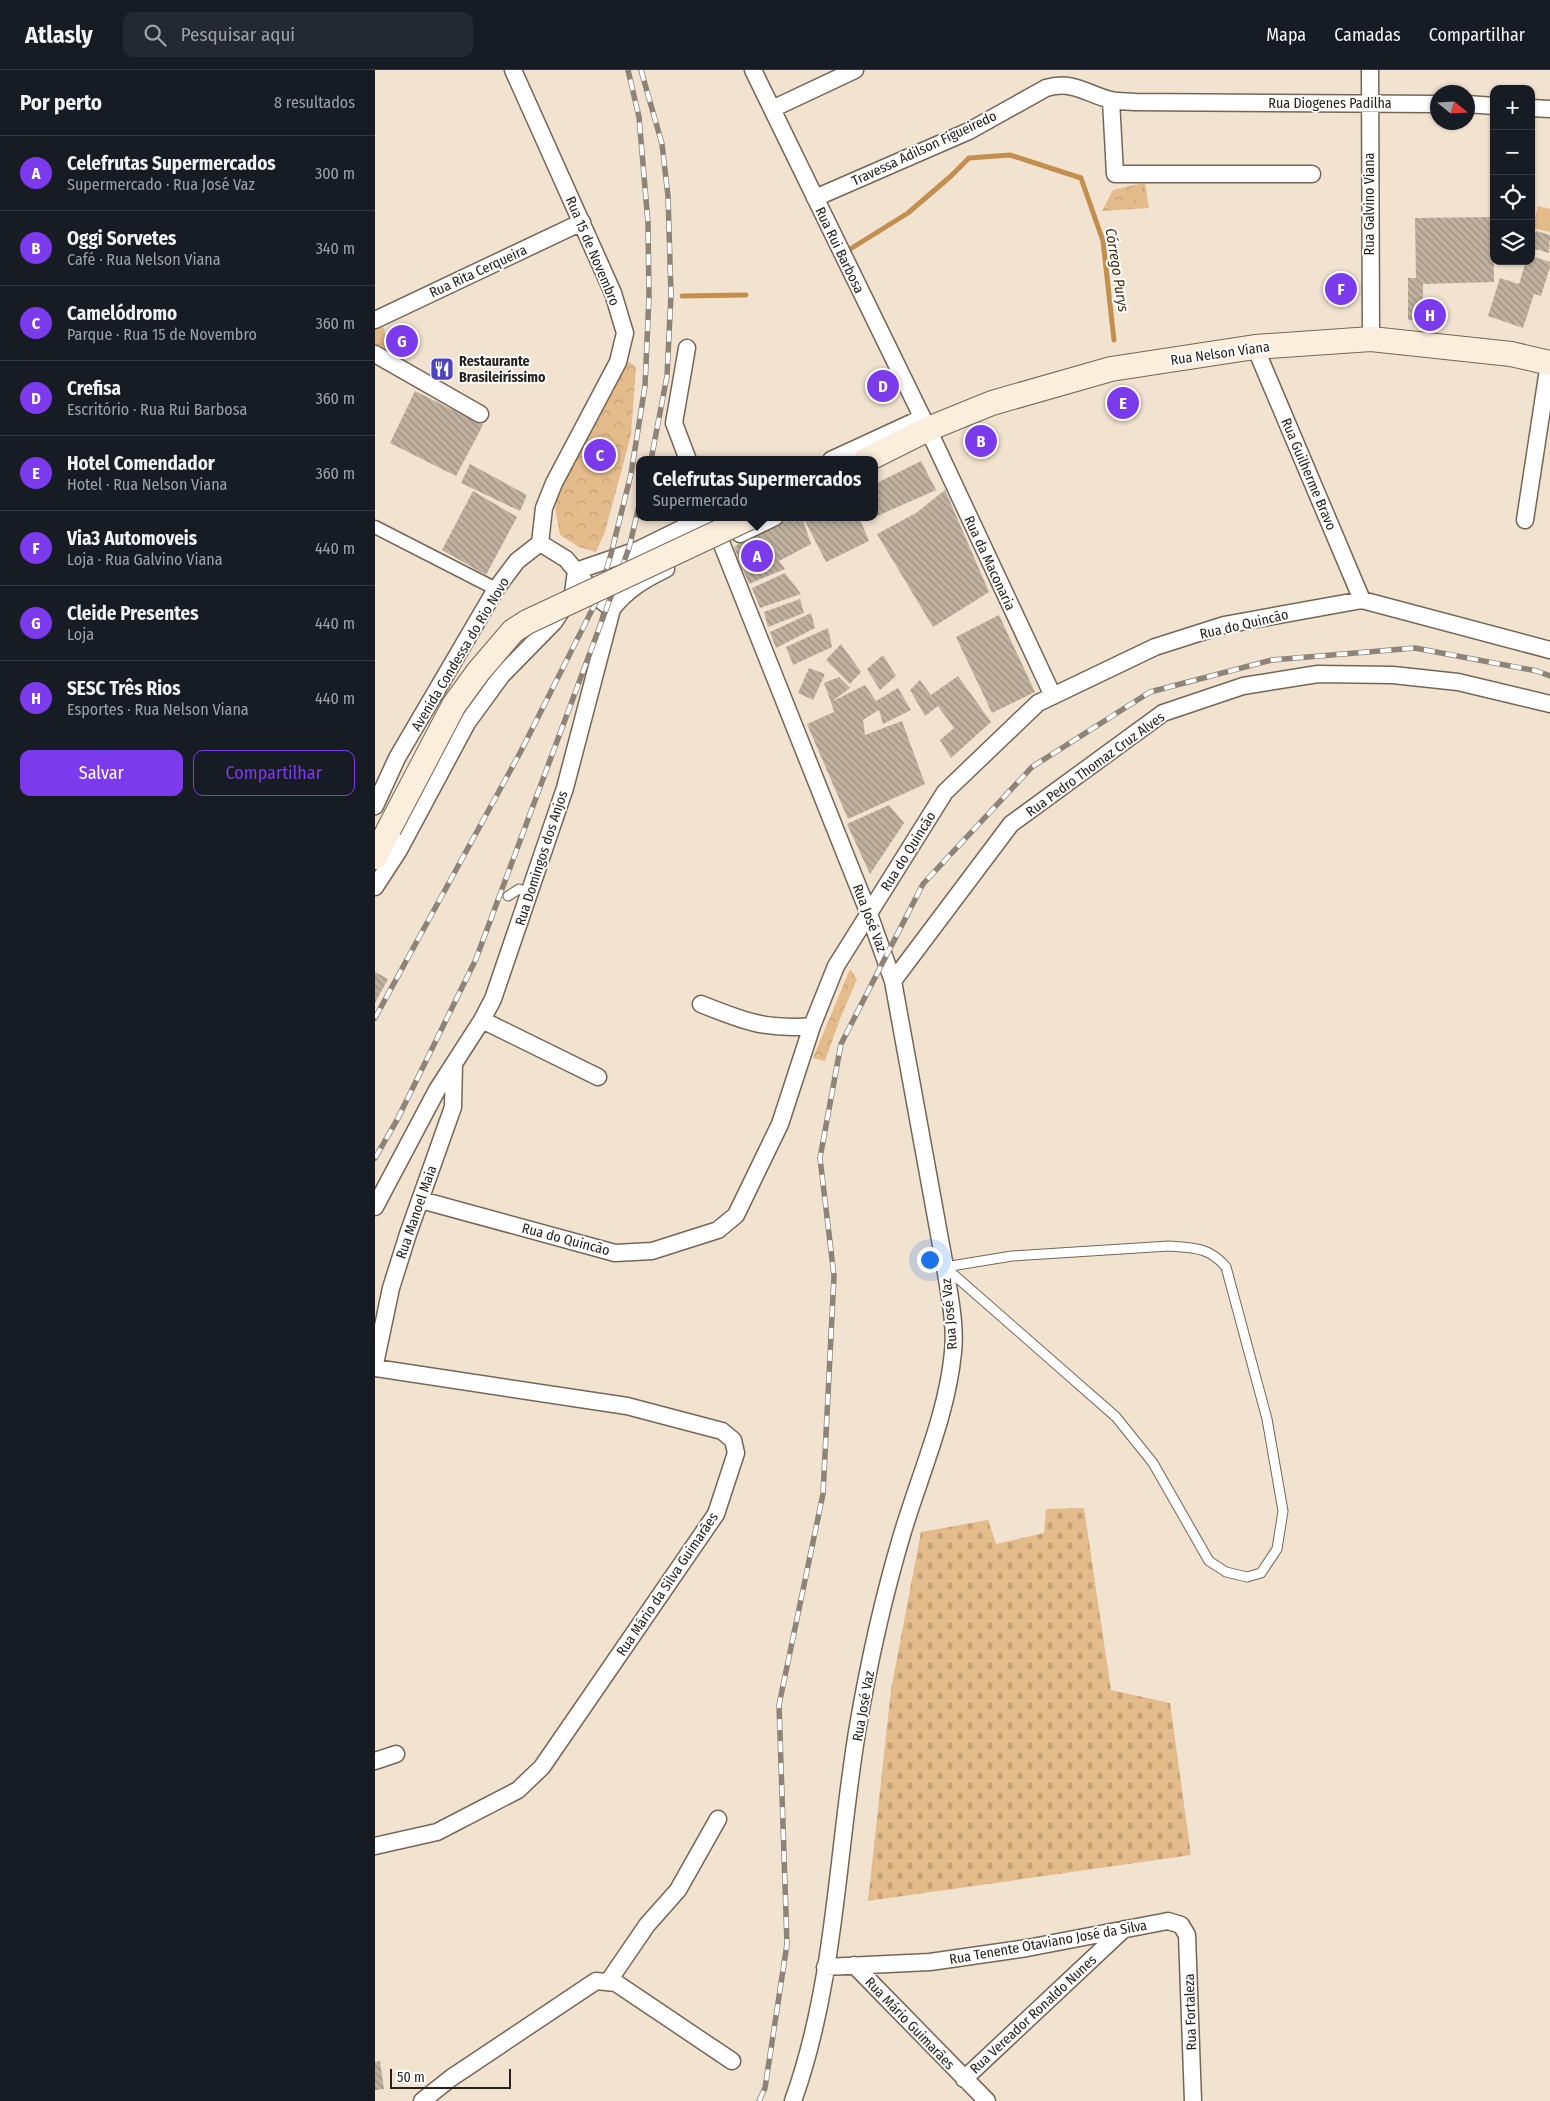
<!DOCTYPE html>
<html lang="pt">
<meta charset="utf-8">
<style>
body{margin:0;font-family:"Fira Sans Condensed",sans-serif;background:#242831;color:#f1f3f6}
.controls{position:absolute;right:15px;top:15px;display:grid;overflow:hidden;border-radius:10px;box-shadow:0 1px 4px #0004}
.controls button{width:45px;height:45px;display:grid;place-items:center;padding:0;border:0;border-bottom:1px solid #363941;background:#171b24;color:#f1f3f6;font:25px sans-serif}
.compass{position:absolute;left:1055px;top:15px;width:45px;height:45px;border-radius:50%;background:#171b24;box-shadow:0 1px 4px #0004;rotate:108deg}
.scale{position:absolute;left:15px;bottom:12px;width:121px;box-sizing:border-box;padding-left:5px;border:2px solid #27211b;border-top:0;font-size:14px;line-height:18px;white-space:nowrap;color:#27211b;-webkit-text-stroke:4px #fff;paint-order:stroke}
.you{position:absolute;left:554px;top:1189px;width:18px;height:18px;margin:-12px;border:4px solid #fff;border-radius:50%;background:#1a73e8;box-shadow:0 0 0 8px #1a73e833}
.badge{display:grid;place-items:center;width:32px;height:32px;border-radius:50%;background:#7c3aed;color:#fff;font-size:16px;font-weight:700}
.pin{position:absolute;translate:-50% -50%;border:2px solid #fff;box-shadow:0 1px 5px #0006}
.popup{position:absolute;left:261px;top:386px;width:242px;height:65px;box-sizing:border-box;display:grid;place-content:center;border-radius:10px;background:#171b24;filter:drop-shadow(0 1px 4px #0005);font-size:16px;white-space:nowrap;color:#9ea1a6}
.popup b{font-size:19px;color:#f1f3f6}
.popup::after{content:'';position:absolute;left:50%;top:100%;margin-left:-10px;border:10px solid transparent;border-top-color:#171b24}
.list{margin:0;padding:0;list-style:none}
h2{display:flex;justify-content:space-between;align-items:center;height:65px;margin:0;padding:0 20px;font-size:21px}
h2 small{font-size:16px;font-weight:400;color:#9ea1a6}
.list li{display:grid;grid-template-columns:32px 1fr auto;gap:15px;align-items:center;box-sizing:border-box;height:75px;padding:0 20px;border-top:1px solid #363941}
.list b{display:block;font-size:19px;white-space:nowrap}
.list p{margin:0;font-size:16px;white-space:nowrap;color:#9ea1a6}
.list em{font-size:16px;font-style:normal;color:#9ea1a6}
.actions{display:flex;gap:10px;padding:15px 20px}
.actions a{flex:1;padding:11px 0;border:1px solid #7c3aed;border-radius:10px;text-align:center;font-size:18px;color:#7c3aed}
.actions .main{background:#7c3aed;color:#fff}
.icon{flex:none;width:28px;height:28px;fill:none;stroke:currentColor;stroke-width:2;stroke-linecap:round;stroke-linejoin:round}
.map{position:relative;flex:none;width:1175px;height:2031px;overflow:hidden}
header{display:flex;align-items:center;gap:30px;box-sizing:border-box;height:70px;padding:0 25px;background:#171b24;border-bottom:1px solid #363941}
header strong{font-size:24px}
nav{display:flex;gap:28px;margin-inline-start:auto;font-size:18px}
.search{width:350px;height:45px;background:#242831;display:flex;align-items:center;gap:12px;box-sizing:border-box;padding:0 18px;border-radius:10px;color:#9ea1a6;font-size:19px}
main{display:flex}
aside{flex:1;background:#171b24}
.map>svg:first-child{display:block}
.grass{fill:url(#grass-tufts)}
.cemetery{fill:url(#cemetery-stones)}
.park{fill:url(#park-crowns)}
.garden{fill:#e4bb8b}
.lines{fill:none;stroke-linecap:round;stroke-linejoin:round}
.stream{stroke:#c38f4f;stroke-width:5}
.building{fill:url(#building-back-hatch)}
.service-casing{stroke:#746657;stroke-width:11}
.pedestrian-casing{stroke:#746657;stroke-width:15}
.minor-casing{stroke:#746657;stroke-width:19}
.secondary-casing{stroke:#746657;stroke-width:26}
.service{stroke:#fff;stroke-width:9}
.pedestrian{stroke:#fff;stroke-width:12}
.minor{stroke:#fff;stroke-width:16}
.secondary{stroke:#fceedc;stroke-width:24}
.rail-casing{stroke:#8e8377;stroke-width:5.5}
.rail{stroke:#fff;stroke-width:4;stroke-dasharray:11;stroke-linecap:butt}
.secondary-bridge-casing{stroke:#746657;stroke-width:26;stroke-linecap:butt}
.secondary-bridge{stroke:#fceedc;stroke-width:24}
.labels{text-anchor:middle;stroke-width:4;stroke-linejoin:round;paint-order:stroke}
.street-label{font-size:14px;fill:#27211b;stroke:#fff}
.poi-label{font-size:14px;font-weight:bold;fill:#27211b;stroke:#fff;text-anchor:start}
.water-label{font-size:15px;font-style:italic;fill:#452f13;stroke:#fff}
</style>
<header>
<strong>Atlasly</strong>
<div class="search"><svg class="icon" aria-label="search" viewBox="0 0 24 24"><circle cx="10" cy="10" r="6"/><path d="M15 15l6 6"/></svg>Pesquisar aqui</div>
<nav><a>Mapa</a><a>Camadas</a><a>Compartilhar</a></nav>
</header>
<main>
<aside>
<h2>Por perto<small>8 resultados</small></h2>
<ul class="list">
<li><span class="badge">A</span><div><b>Celefrutas Supermercados</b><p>Supermercado · Rua José Vaz</p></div><em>300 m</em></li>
<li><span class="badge">B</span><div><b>Oggi Sorvetes</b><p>Café · Rua Nelson Viana</p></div><em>340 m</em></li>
<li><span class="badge">C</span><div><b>Camelódromo</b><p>Parque · Rua 15 de Novembro</p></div><em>360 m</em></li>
<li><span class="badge">D</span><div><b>Crefisa</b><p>Escritório · Rua Rui Barbosa</p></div><em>360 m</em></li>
<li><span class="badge">E</span><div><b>Hotel Comendador</b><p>Hotel · Rua Nelson Viana</p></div><em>360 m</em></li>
<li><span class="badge">F</span><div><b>Via3 Automoveis</b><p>Loja · Rua Galvino Viana</p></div><em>440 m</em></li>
<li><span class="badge">G</span><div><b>Cleide Presentes</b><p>Loja</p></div><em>440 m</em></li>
<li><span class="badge">H</span><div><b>SESC Três Rios</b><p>Esportes · Rua Nelson Viana</p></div><em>440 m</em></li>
</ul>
<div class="actions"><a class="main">Salvar</a><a>Compartilhar</a></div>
</aside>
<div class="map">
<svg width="1175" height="2031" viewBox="0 0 1175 2031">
<defs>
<pattern id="grass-tufts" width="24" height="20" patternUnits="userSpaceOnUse" patternTransform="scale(1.25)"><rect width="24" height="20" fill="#e4bb8b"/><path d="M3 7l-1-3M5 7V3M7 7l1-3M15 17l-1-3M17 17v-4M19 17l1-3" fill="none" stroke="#c4a077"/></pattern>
<pattern id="cemetery-stones" width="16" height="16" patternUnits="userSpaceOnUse" patternTransform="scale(1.25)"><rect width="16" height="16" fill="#e4bb8b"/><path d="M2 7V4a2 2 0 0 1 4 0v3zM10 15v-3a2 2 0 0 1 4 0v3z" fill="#c4a077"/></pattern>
<pattern id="park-crowns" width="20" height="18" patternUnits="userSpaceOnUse" patternTransform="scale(1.25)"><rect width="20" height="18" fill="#e4bb8b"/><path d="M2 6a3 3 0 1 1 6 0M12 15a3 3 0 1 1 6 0" fill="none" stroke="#c4a077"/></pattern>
<pattern id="building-back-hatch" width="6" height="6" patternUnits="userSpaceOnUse" patternTransform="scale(1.25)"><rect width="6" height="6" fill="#c0b1a0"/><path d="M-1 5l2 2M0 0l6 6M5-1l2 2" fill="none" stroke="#9c9082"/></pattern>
</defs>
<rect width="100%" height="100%" fill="#f2e2d0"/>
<path class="grass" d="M770 113 774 138 759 139V115Z"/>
<path class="cemetery" d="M709 1438 736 1620 795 1633 816 1785 493 1831 516 1620 546 1462 613 1450 621 1474 669 1463 671 1439Z"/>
<path class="park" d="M759 115V139L727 141 738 120Z
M0 255 9 258 14 284 0 276Z
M251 290 261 297 256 365 230 462 221 482 204 477 185 465 180 438 188 405Z
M475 899 482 909 465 949 450 991 438 988Z"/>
<path class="garden" d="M1163 136 1175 139V162L1158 158Z"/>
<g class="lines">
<path class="stream" d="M472 181 533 143 576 106 594 88 635 85 706 108 728 171 739 270
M307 226 371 225"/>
</g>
<path class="building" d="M1118 147 1119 212 1048 214V250H1033V208H1041L1040 148Z
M1161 161 1175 165 1174 183 1156 178Z
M1156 186 1175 192V197L1166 226 1159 224 1148 258 1113 246 1125 208 1144 214 1151 191H1156Z
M40 321 108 355 81 406 15 373Z
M546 391 561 420 500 447V414Z
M95 394 152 425 145 441 86 413Z
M570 420 614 522 558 557 502 464 541 443Z
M98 421 142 447 111 505 67 480Z
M419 447H427L436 474 404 491 410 499 374 514 359 477 371 469Z
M428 447H484L494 471 451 492Z
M410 503 426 524 385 538 377 518Z
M425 529 429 543 393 557 389 542Z
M436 543 440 558 401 578 395 562Z
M624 545 660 622 617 643 581 567Z
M453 558 457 577 418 595 411 577Z
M466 574 486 602 475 614 451 590Z
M508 585 521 606 505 620 492 599Z
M434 598 450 604 438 630 423 623Z
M583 606 616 652 576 688 565 670 579 658 563 636 550 646 535 620 545 610 556 625Z
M464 607 475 618 456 632 449 613Z
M490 615 501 631 523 618 536 640 508 654 504 640 488 650 490 665 527 651 550 714 473 749 432 654 459 642 456 632Z
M514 735 529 753 495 804 472 754Z
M0 902 13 909 0 933Z
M5 1991 9 2019 0 2020V1992Z"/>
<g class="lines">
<g class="service-casing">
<path id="service" d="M133 826 144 819 155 823
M794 1176C819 1178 834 1177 851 1197L892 1349 908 1441 902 1479 886 1503 872 1507 851 1502 834 1491 778 1393 741 1347 570 1197 637 1186Z"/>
</g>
<g class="pedestrian-casing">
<path id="pedestrian" d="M0 457 121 519"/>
</g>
<g class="minor-casing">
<path id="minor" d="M138 0 238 223 250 263 243 292 179 413 169 438 165 473
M378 0 553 359 678 626
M995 0 996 269
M736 30 740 104H937
M1092 34 1119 36
M1156 38 1175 39
M397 39 480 0
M440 128 594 61 671 18C699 10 711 24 736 30 744 32 753 31 760 32L1062 34
M0 250 207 152
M880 277 987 530
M312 278 299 353 313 390
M0 284 105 344
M456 390 547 348
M336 447 494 844 518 911 570 1197C574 1224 581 1254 578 1282 572 1346 544 1406 526 1468 508 1529 494 1592 483 1656 462 1779 461 1912 418 2031
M1150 450 1174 293
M365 464 400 447
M237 539 223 528 201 501 265 479 330 447
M0 736 22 688 121 519 142 491 165 473
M0 817 24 780 92 653 127 605 179 552 198 523 201 501 191 489 165 473
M518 911 636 754 788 643 868 616 943 604 1018 605 1083 612 1175 634
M326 934C368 951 391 960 437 956
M107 950 223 1007
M46 1130 240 1183 277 1181 343 1160 361 1145 405 1054 437 956 461 896 570 722 663 633 780 577 849 555 987 530 1175 580
M0 1137 62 1020 107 950 118 929 190 718 237 539C251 520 270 509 291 499
M0 1294 16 1218 33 1164 78 1037 79 994
M0 1298 252 1336 347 1361 358 1370 361 1383 341 1444 167 1697 143 1720 62 1762 0 1776
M0 1691 21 1684
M479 1895 612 2031
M450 1897 555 1892 652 1878 793 1851 806 1855 812 1865 818 2031
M233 1912 272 1855 303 1820 343 1749
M589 2009 749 1859
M47 2031 76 2008 221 1911 241 1913 357 1991"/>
</g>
<g class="secondary-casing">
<path id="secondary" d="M491 390 553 359 617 333 736 299 880 277 996 269 1136 284 1175 293
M0 787 14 759"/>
</g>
<use href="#service" class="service"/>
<use href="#pedestrian" class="pedestrian"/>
<use href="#minor" class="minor"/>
<use href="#secondary" class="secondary"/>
<g class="rail-casing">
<path id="rail" d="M266 0 287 74 293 126 296 225 292 306 276 390
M0 948 146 681 223 528 236 484 256 404 270 316 274 227 273 153 264 47 253 0
M0 1088 22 1050 101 889 254 478 264 436
M384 2031 390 2018 412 1874 404 1635 448 1424 459 1206 445 1088 466 974 548 814 657 697 775 622 897 590 1040 578 1162 601 1175 606"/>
</g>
<use href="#rail" class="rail"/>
<g class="secondary-bridge-casing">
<path id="secondary-bridge" d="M14 759 79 635 103 602 138 561 152 552 376 447"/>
</g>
<use href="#secondary-bridge" class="secondary-bridge"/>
</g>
<defs>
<g id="restaurant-square" transform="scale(1.25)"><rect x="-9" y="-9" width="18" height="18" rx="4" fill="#4e43ba" stroke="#fff"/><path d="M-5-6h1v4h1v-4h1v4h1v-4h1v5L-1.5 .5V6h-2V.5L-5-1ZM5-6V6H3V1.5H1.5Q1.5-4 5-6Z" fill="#fff"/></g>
</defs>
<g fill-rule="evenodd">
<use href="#restaurant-square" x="67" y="299"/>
</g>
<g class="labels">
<g class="street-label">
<text x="955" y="38">Rua Diogenes Padilha</text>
<text transform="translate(549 78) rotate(-25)" y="5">Travessa Adilson Figueiredo</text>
<text transform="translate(994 134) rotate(-90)" y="5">Rua Galvino Viana</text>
<text transform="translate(465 180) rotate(64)" y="5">Rua Rui Barbosa</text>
<text transform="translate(218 181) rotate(67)" y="5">Rua 15 de Novembro</text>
<text transform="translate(103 201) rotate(-25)" y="5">Rua Rita Cerqueira</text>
<text transform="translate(845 283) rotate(-8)" y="5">Rua Nelson Viana</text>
<text transform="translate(934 404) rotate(67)" y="5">Rua Guilherme Bravo</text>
<text transform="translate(615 493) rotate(65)" y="5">Rua da Maconaria</text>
<text transform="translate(869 554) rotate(-13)" y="5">Rua do Quincão</text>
<text transform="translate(85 584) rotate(-59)" y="5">Avenida Condessa do Rio Novo</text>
<text transform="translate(720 694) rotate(-36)" y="5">Rua Pedro Thomaz Cruz Alves</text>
<text transform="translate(533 781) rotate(-58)" y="5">Rua do Quincão</text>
<text transform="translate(166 788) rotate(-72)" y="5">Rua Domingos dos Anjos</text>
<text transform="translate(495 848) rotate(69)" y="5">Rua José Vaz</text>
<text transform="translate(41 1142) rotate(-71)" y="5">Rua Manoel Maia</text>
<text transform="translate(191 1169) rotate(15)" y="5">Rua do Quincão</text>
<text transform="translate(574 1244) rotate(-95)" y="5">Rua José Vaz</text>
<text transform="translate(292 1514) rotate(-56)" y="5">Rua Mário da Silva Guimarães</text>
<text transform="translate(488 1636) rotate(-80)" y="5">Rua José Vaz</text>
<text transform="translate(673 1872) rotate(-10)" y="5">Rua Tenente Otaviano José da Silva</text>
<text transform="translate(815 1942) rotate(-92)" y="5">Rua Fortaleza</text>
<text transform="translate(658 1944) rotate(-43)" y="5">Rua Vereador Ronaldo Nunes</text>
<text transform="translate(535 1953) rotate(46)" y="5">Rua Mário Guimarães</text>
</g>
<g class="poi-label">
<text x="84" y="296">Restaurante<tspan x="84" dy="16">Brasileiríssimo</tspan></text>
</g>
<g class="water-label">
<text transform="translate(742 200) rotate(81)" y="5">Córrego Purys</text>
</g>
</g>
</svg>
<div class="controls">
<button>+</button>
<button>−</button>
<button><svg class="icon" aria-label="locate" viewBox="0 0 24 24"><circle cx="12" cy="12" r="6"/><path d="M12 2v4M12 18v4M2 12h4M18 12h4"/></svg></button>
<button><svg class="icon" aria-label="layers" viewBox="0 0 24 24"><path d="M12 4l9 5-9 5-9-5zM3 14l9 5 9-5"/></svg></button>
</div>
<svg class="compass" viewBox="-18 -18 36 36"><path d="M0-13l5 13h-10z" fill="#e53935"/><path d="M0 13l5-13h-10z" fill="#9ea1a6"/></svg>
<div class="scale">50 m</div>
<div class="you"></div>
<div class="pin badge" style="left:382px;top:486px">A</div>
<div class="popup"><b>Celefrutas Supermercados</b>Supermercado</div>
<div class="pin badge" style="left:606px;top:371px">B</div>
<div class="pin badge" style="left:225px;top:385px">C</div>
<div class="pin badge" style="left:508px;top:316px">D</div>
<div class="pin badge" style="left:748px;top:333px">E</div>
<div class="pin badge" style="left:966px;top:219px">F</div>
<div class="pin badge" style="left:27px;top:271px">G</div>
<div class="pin badge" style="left:1055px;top:245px">H</div>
</div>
</main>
